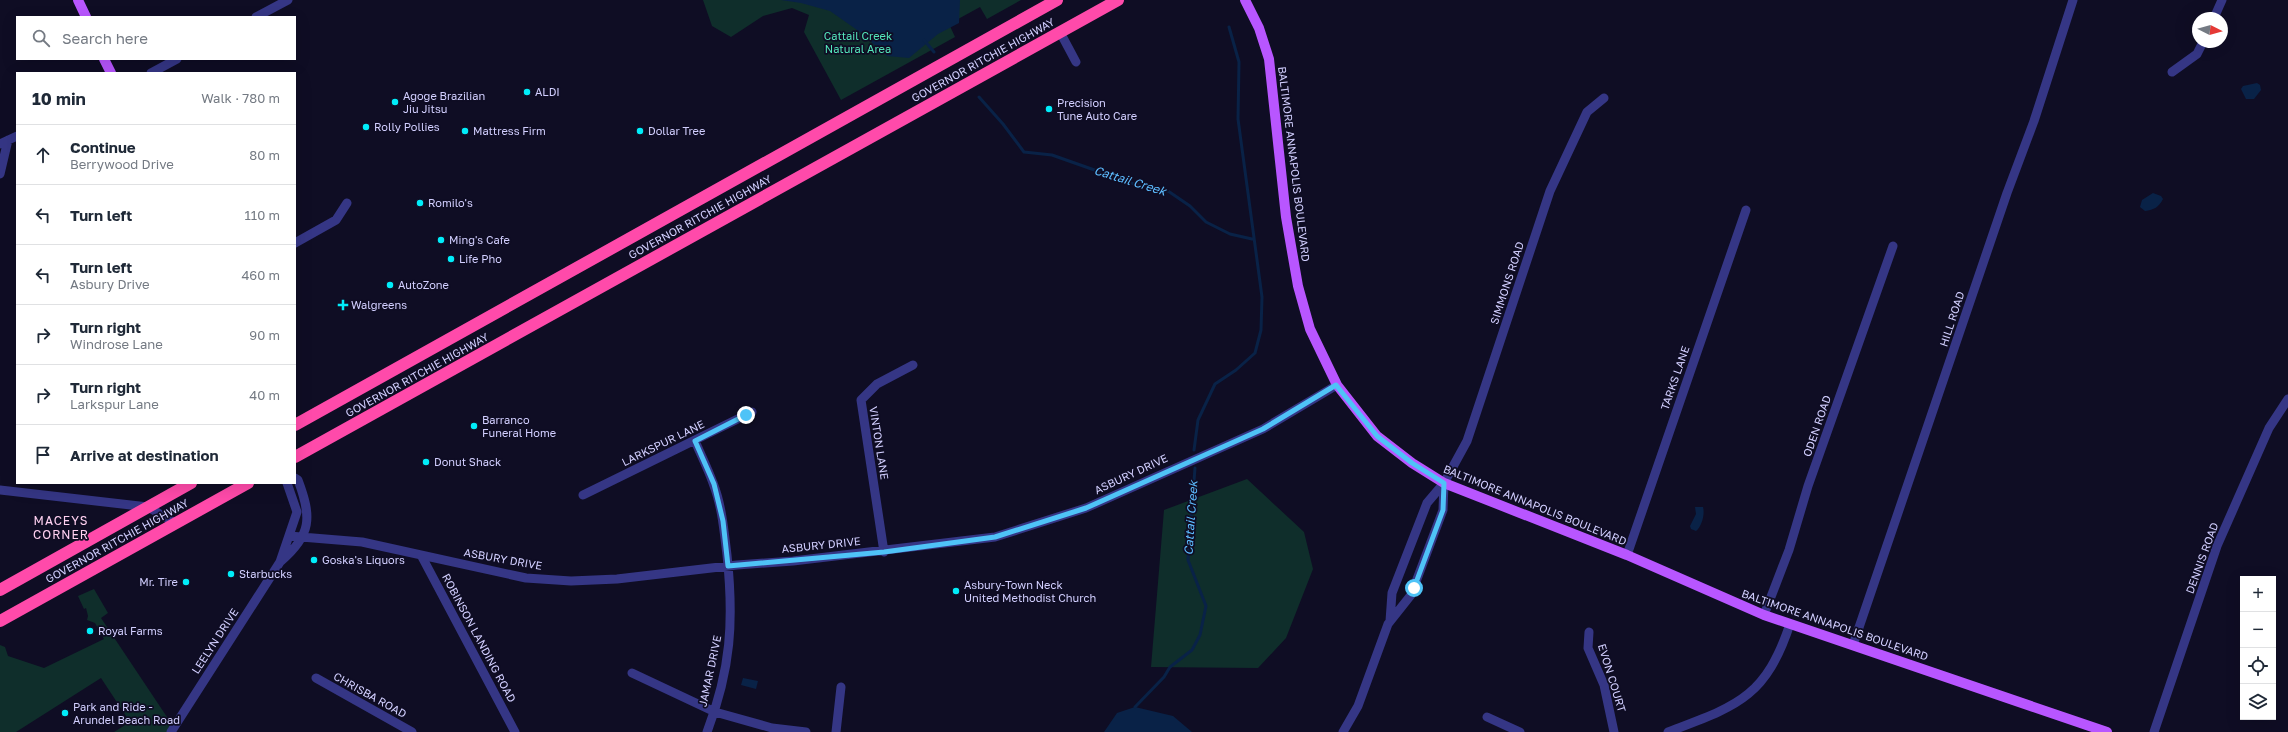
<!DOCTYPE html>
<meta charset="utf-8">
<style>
body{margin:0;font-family:"Golos Text",sans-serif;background:#f6f6f7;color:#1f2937}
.controls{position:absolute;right:12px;bottom:12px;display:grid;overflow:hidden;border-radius:0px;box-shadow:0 4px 16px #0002}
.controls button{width:36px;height:36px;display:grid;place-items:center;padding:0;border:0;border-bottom:1px solid #e0e1e3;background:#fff;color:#1f2937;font:20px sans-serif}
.compass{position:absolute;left:2192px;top:12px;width:36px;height:36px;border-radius:50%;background:#fff;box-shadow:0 4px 16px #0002;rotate:96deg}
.stop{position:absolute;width:12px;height:12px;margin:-9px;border:3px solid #4fc3f7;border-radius:50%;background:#fff}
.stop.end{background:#4fc3f7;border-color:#fff;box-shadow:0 1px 4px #0008}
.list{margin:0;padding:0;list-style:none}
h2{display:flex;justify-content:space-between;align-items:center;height:52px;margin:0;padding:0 16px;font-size:17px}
h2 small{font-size:13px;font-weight:400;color:#747a83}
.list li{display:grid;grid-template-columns:26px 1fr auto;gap:12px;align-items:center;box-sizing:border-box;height:60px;padding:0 16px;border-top:1px solid #e0e1e3}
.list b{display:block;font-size:15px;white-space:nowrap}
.list p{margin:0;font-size:13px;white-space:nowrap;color:#747a83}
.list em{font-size:13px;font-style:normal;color:#747a83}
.icon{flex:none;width:22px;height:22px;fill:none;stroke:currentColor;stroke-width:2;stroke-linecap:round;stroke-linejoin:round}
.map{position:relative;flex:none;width:2288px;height:732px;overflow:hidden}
.search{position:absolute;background:#fff;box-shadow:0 4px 16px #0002;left:16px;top:16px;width:280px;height:44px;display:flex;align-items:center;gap:10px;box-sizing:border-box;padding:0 14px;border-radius:0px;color:#747a83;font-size:15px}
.panel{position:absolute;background:#fff;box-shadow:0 4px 16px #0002;left:16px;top:72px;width:280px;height:412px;border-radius:0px}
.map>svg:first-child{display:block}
.green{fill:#0f2e2b}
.water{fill:#092247}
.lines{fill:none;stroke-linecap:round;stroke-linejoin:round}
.stream{stroke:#092247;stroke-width:3}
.minor{stroke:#353685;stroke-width:9}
.major{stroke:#b856ff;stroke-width:10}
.highway{stroke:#ff4aaa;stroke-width:12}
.route{stroke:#4fc3f7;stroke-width:5}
.poi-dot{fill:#00edfa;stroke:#0f0d24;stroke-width:1.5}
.labels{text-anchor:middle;stroke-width:3.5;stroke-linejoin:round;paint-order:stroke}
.park-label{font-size:11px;fill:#54e6ba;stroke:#0f0d24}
.street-label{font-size:11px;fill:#d2cfff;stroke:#0f0d24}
.poi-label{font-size:11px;fill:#d2cfff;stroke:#0f0d24;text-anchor:start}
.water-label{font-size:12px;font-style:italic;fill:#5dbcff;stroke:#0f0d24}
.neighbourhood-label{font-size:12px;letter-spacing:1px;fill:#ffd1f1;stroke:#0f0d24}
</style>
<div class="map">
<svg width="2288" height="732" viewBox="0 0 2288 732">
<rect width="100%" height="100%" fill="#0f0d24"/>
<path class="green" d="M703 0H1021L987 19 980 7 949 24 955 37 841 100 804 32 809 15 792 8 763 16 731 37 712 26Z
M1247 479 1304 532 1313 569 1286 638 1258 668 1151 667 1164 510Z
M94 589 108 613 101 618 171 723 167 732H114L130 722 101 678 16 732H0V645L5 647 8 656 44 668 104 639 95 623 87 620 88 616 86 608 84 609 78 596Z"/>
<path class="water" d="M781 0H960L959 23 938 34 909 58 887 56 860 32 830 11 801 3Z
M2257 83 2260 85 2261 90 2254 99H2246L2241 89 2243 86Z
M2153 193 2161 196 2163 199C2159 207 2154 210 2145 211L2140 207 2142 200Z
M1695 507H1703C1705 514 1702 526 1696 531L1691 529 1690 526 1696 514Z
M743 678 758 681 756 689 741 685Z
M1135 707 1173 716 1192 732H1104L1117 713Z"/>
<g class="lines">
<path class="stream" d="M924 40 934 52
M979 97 1003 124 1024 152 1052 155 1134 184 1168 191 1190 206 1206 222 1230 234 1252 239
M1194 450 1198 420 1215 384 1236 370 1255 353 1261 330 1262 297 1238 119 1239 62 1229 27
M1135 707 1164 677 1170 667 1192 650 1200 635 1206 606 1188 560 1195 468"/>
<path class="minor" d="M256 17 288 0
M2214 18 2222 0
M1060 32 1076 62
M2172 72 2197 54 2203 42
M151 73 177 59
M0 144 17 136
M0 174 8 140
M295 243 336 220 347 203
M695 441C701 455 708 469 713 483 722 506 724 531 727 555 734 621 731 669 707 732
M0 490 148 507 175 523
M583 495 752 412
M289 536 362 542 526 578 571 581 617 579 737 565 793 561 995 537 1086 508 1263 429 1337 385
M884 552 861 400 877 384 913 365
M421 555 515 732
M1627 555 1746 210
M280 562C312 535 312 517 298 480L295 478
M1764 615 1789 550 1808 486 1893 246
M1390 621 1392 593 1427 503 1444 483 1467 441 1550 191 1587 112 1604 98
M1589 632 1588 648 1604 685 1614 732
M1853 645 2007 193 2034 121 2073 0
M632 673 715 712 772 728 806 732
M316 678 412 732
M1487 717 1520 732
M171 732 280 562 297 512 287 483
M836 732 841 687
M1343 732 1358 706 1388 624 1411 595 1443 510 1444 483
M1668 732C1736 706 1765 699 1790 624
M2154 732 2217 546 2269 428 2288 399"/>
<path class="major" d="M78 0 86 17
M1245 0 1259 28 1269 59 1286 217 1298 286 1310 329 1337 385 1377 436 1412 463 1444 483 1627 555 1764 615 2107 732
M104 59 111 73"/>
<path class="highway" d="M295 425 1057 0
M295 457 1118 0
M0 590 191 483
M0 621 248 483"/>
</g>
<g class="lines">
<path class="route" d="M746 415 695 441 714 484 723 521 728 566 884 552 995 537 1086 508 1263 429 1336 385 1377 436 1412 463 1444 483 1443 510 1414 588"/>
</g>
<g class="poi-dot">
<circle cx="527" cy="92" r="4"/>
<circle cx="395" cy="102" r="4"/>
<circle cx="1049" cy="109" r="4"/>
<circle cx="366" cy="127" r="4"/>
<circle cx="465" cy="131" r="4"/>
<circle cx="640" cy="131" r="4"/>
<circle cx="420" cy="203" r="4"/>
<circle cx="441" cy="240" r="4"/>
<circle cx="451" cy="259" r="4"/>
<circle cx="390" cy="285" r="4"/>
<path d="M341 299h4v4h4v4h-4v4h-4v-4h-4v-4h4z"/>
<circle cx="474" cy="426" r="4"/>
<circle cx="426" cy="462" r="4"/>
<circle cx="314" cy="560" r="4"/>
<circle cx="231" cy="574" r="4"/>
<circle cx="186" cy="582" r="4"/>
<circle cx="956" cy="591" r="4"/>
<circle cx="90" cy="631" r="4"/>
<circle cx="65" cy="713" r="4"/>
</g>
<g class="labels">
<g class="park-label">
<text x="858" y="40">Cattail Creek<tspan x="858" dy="13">Natural Area</tspan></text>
</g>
<g class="street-label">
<text transform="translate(983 60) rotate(-29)" y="4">GOVERNOR RITCHIE HIGHWAY</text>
<text transform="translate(1294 164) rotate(83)" y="4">BALTIMORE ANNAPOLIS BOULEVARD</text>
<text transform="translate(700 217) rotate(-29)" y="4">GOVERNOR RITCHIE HIGHWAY</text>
<text transform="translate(1507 283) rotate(-72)" y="4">SIMMONS ROAD</text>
<text transform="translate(1952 319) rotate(-72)" y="4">HILL ROAD</text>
<text transform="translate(417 375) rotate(-29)" y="4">GOVERNOR RITCHIE HIGHWAY</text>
<text transform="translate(1675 378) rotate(-71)" y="4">TARKS LANE</text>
<text transform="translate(1817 426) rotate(-71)" y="4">ODEN ROAD</text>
<text transform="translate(663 443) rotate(-26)" y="4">LARKSPUR LANE</text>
<text transform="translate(879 443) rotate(81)" y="4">VINTON LANE</text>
<text transform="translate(1131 474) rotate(-25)" y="4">ASBURY DRIVE</text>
<text transform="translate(1535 505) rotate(22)" y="4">BALTIMORE ANNAPOLIS BOULEVARD</text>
<text transform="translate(117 541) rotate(-29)" y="4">GOVERNOR RITCHIE HIGHWAY</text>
<text transform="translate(821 545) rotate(-6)" y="4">ASBURY DRIVE</text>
<text transform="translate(2202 558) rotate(-70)" y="4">DENNIS ROAD</text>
<text transform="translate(503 559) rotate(10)" y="4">ASBURY DRIVE</text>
<text transform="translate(1835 625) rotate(19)" y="4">BALTIMORE ANNAPOLIS BOULEVARD</text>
<text transform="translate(479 638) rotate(62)" y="4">ROBINSON LANDING ROAD</text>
<text transform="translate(215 641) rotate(-57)" y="4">LEELYN DRIVE</text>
<text transform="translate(710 671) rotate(-78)" y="4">JAMAR DRIVE</text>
<text transform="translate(1612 678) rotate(73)" y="4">EVON COURT</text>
<text transform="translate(370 695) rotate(29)" y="4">CHRISBA ROAD</text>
</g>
<g class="poi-label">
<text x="535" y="96">ALDI</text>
<text x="403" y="100">Agoge Brazilian<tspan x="403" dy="13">Jiu Jitsu</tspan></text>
<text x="1057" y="107">Precision<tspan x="1057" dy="13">Tune Auto Care</tspan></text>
<text x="374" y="131">Rolly Pollies</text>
<text x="473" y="135">Mattress Firm</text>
<text x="648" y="135">Dollar Tree</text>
<text x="428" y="207">Romilo's</text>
<text x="449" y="244">Ming's Cafe</text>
<text x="459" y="263">Life Pho</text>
<text x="398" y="289">AutoZone</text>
<text x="351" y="309">Walgreens</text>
<text x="482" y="424">Barranco<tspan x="482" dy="13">Funeral Home</tspan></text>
<text x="434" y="466">Donut Shack</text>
<text x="322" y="564">Goska's Liquors</text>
<text x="239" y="578">Starbucks</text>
<text x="178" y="586" text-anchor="end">Mr. Tire</text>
<text x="964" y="589">Asbury-Town Neck<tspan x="964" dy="13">United Methodist Church</tspan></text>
<text x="98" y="635">Royal Farms</text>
<text x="73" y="711">Park and Ride -<tspan x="73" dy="13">Arundel Beach Road</tspan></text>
</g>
<g class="water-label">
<text transform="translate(1130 181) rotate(17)" y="4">Cattail Creek</text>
<text transform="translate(1191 518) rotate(-86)" y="4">Cattail Creek</text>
</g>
<g class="neighbourhood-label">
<text x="61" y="525">MACEYS<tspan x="61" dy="14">CORNER</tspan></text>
</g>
</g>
</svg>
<div class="controls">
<button>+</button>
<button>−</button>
<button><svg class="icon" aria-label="locate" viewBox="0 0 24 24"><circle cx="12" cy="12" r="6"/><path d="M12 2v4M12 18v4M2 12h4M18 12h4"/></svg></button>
<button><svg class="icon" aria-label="layers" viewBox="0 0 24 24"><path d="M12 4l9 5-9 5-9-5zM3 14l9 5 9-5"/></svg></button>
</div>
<svg class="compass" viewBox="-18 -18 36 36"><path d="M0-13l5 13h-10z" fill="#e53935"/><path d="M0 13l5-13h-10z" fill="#747a83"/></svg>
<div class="stop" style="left:1414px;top:588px"></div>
<div class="stop end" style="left:746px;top:415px"></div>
<div class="search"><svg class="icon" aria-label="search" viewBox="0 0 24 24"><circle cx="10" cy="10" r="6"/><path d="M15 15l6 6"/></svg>Search here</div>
<section class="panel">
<h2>10 min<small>Walk · 780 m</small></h2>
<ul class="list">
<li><svg class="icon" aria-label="ahead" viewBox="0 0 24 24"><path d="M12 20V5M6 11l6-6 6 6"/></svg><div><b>Continue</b><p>Berrywood Drive</p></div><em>80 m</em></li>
<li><svg class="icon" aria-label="left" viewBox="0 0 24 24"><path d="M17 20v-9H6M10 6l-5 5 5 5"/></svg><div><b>Turn left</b></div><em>110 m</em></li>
<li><svg class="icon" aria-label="left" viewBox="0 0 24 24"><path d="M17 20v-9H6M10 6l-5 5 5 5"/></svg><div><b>Turn left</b><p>Asbury Drive</p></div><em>460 m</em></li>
<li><svg class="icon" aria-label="right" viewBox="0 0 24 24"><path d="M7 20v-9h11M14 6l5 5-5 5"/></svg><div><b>Turn right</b><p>Windrose Lane</p></div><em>90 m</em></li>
<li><svg class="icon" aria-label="right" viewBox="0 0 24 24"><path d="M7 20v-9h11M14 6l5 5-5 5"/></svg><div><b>Turn right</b><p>Larkspur Lane</p></div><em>40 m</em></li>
<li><svg class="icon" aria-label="arrive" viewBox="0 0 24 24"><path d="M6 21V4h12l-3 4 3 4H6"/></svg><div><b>Arrive at destination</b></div></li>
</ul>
</section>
</div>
